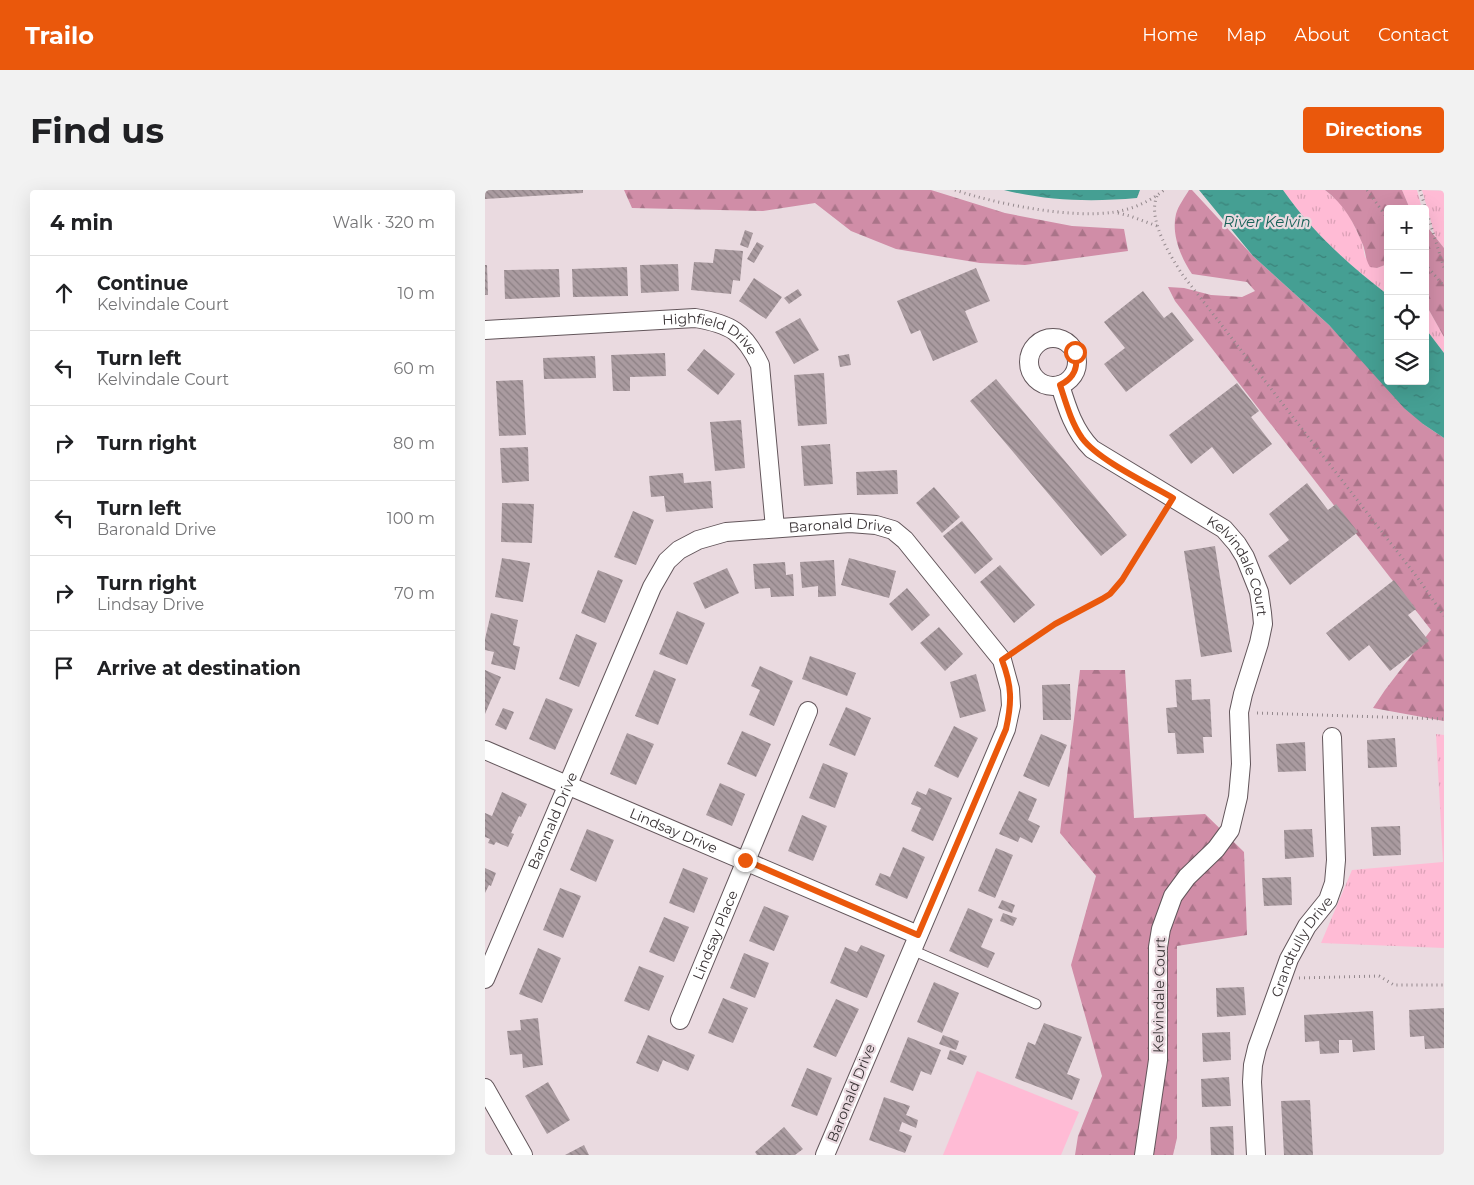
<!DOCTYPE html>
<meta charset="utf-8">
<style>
body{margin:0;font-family:Montserrat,sans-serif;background:#f2f2f2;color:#202124}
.controls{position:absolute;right:15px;top:15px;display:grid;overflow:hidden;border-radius:5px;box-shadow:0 5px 20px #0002}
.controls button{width:45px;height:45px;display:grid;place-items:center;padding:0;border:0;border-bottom:1px solid #e0e0e0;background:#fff;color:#202124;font:25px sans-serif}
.stop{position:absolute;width:15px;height:15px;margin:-11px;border:4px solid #ea580c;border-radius:50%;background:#fff}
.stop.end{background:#ea580c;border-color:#fff;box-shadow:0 1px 5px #0008}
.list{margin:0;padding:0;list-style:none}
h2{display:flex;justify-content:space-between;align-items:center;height:65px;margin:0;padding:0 20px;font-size:21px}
h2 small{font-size:16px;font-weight:400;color:#757577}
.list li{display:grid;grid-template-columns:32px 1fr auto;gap:15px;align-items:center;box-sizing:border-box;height:75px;padding:0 20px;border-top:1px solid #e0e0e0}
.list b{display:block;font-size:19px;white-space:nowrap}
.list p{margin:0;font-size:16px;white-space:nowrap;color:#757577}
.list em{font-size:16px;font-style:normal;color:#757577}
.icon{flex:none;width:28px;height:28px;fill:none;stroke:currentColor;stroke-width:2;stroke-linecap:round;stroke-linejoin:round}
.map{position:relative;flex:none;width:959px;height:965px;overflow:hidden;border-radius:5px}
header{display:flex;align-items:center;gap:30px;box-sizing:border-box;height:70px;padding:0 25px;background:#ea580c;color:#fff}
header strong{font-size:24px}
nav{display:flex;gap:28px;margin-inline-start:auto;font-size:18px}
.intro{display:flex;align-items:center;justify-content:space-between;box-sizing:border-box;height:120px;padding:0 30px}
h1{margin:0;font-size:35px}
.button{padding:12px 22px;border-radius:5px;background:#ea580c;color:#fff;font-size:18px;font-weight:700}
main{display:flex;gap:30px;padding:0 30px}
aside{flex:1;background:#fff;border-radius:5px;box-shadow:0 5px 20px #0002}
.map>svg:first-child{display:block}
.grass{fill:url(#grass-tufts)}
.forest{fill:url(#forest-firs)}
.garden{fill:#ffbbd5}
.water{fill:url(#water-ripples)}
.building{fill:url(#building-back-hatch)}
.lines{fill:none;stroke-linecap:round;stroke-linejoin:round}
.service-casing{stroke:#63565b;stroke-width:11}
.minor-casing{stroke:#63565b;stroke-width:20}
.path{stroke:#93888c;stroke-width:3;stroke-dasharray:1 4;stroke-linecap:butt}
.service{stroke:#fff;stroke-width:9}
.minor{stroke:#fff;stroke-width:18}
.route{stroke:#ea580c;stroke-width:6}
.labels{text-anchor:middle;stroke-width:4.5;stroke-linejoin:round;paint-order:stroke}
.street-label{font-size:14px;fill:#3a3436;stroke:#eadae0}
.water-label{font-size:15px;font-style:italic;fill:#196259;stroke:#eadae0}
</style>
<header>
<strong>Trailo</strong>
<nav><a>Home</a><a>Map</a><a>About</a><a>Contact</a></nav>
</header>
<div class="intro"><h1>Find us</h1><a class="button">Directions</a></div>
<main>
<aside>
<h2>4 min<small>Walk · 320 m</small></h2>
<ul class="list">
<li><svg class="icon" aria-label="ahead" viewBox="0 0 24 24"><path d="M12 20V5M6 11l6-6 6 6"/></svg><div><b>Continue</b><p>Kelvindale Court</p></div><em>10 m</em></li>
<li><svg class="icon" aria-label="left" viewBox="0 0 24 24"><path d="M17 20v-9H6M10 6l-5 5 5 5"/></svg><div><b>Turn left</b><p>Kelvindale Court</p></div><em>60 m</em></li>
<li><svg class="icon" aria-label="right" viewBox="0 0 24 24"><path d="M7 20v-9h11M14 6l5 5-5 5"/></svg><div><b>Turn right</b></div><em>80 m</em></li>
<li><svg class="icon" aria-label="left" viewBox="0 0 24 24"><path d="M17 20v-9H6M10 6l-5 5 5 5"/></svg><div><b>Turn left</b><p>Baronald Drive</p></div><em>100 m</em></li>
<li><svg class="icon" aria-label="right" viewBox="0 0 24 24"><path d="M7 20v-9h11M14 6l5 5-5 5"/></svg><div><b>Turn right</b><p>Lindsay Drive</p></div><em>70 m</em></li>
<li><svg class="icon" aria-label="arrive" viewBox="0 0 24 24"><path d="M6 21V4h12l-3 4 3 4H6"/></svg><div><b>Arrive at destination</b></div></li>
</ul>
</aside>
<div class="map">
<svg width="959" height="965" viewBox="0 0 959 965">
<defs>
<pattern id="grass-tufts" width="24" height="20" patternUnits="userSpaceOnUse" patternTransform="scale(1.25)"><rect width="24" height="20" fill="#ffbbd5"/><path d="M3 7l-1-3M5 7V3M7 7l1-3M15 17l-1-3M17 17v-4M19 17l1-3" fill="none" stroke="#dba1b7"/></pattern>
<pattern id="forest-firs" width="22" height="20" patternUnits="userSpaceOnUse" patternTransform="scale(1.25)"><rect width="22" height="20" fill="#d08da7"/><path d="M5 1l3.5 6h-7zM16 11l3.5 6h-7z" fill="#aa7489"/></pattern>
<pattern id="water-ripples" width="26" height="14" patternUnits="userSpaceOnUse" patternTransform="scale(1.25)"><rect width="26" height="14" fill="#459f93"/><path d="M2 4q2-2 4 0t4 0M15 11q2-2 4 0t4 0" fill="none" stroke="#3b8279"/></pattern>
<pattern id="building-back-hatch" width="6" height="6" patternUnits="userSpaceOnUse" patternTransform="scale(1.25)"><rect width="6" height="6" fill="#aa9ba0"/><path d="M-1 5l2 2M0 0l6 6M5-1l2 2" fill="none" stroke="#8b7f83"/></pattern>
</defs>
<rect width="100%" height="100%" fill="#eadae0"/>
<path class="grass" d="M798 0H840L855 13 864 25 877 52 880 67 892 78 900 75 903 78V105C862 73 828 43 798 0Z
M917 0H932L937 19H925Z
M937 0 959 1V58L950 46Z
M940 113 959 147V163L940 138Z
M951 544 959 545V758L836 753 867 680 958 672Z"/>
<path class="forest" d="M139 0H446L520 23 587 36 639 39 643 61 540 75 495 73 411 59 366 41 330 13 278 21 147 18Z
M704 0H707L768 66 844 135 938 234 959 248V531L888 518 900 500 946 440 690 111 683 97 699 98 726 105 757 107 770 101 762 92 707 84C696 68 686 44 691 24 693 16 700 7 704 0Z
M840 0H917L925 19H903V78L900 75 892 78 885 77C880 69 881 63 878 55 869 33 859 14 840 0Z
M940 34 959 58V147L940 113Z
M595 480H640L649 628 720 624 759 662 762 745 692 756V948L688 965H590L593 946 617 886 586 775 611 686 575 643Z"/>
<path class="garden" d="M492 881 594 922 576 965H458Z"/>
<path class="water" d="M519 0H655L652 8C607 12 563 11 519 0Z
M714 0H798C828 43 862 73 903 105V191H940V138L959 163V248L938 234 919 218 844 135 768 66Z"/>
<path class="building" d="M0 0H98V3L0 9Z
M260 40 268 43 263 58 255 55Z
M272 52 279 56 269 73 262 69Z
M230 59 258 61 255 91 248 90 246 104 206 100 209 72 228 73Z
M193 74 194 101 156 103 155 75Z
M0 75H2L3 105H0Z
M142 77 143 106 88 107 87 79Z
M491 78 505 111 480 121 493 152 448 171 435 140 426 144 412 111Z
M74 79 75 107 20 109 19 80Z
M269 88 297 107 281 129 254 111Z
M313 99 317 105 304 114 299 108Z
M658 101 679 128 687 122 709 150 641 202 619 174 640 158 619 132Z
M315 128 334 160 309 174 290 142Z
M219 159 250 184 233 205 202 180Z
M180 163 181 186 145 187V201H128L126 165Z
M364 164 366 175 355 177 353 166Z
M110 166 111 188 59 189 58 168Z
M339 183 342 234 313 236 309 185Z
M511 189 642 345 616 366 485 211Z
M38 190 41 245 14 246 11 191Z
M752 193 774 221 766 227 787 254 748 284 727 257 706 274 684 245Z
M256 230 260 278 230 281 225 232Z
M345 254 348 294 319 296 316 256Z
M43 257 44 291 17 293 15 258Z
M412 280 413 304 372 305 371 282Z
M198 283 199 293 226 291 228 318 181 322 179 306 166 307 164 286Z
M822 293 843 320 851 314 873 342 805 395 783 366 804 350 784 324Z
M449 297 475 327 457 343 431 313Z
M17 313 49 314 47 353 16 352Z
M148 321 169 330 151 375 129 367Z
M477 331 508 369 490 384 458 346Z
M730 356 747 462 716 467 699 361Z
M17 368 45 373 38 412 10 407Z
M364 368 411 381 404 408 356 395Z
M349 370 351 406 333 407V396L317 398 315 372Z
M300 372 301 385 308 384 309 406 286 407 285 398 270 399 268 374Z
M515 375 550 415 529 433 495 392Z
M242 378 254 403 220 419 208 393Z
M113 380 138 390 120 433 96 423Z
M909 390 931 419 923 425 944 451 905 481 884 455 864 471 841 443Z
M422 398 445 425 427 441 404 414Z
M192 421 220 433 202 475 174 464Z
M6 423 33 430 28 455 35 457 30 480 6 474 9 462 0 460V449Z
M454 437 478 464 460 481 435 453Z
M91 444 112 453 94 497 74 489Z
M325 466 371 483 362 506 317 489Z
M275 476 308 491 289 536 264 525 275 500 266 496Z
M0 480 16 487 0 524Z
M169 480 191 489 173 535 150 526Z
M491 484 501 521 475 528 465 492Z
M706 489 707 510 725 509 727 547H718L719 563 692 564 690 543H683L681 518 692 517 690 490Z
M585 494 586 530H558L557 495Z
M61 508 88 519 70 560 44 549Z
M361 517 386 528 370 566 344 555Z
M18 518 29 522 21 540 10 535Z
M469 536 493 548 473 588 449 576Z
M257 541 286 554 271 587 242 574Z
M142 543 169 554 151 595 125 584Z
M556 544 582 555 564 597 538 586Z
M910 548 912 577 883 578 882 550Z
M820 552 821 581 793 582 791 554Z
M338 573 363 583 350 618 324 608Z
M235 593 260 604 247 636 221 625Z
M444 598 467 608 448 651 426 641 436 618 426 614 432 601 441 605Z
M534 601 552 609 543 630 555 636 547 653 535 647 533 652 514 644Z
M17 602 42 614 36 627 34 626 26 643 29 644 23 657 11 652 9 655 3 653 5 649 0 647V623L7 626Z
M317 625 342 636 328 671 303 661Z
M915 636 916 665 888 666 886 637Z
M102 639 129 650 111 692 85 680Z
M827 639 829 667 800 669 799 640Z
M418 657 440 667 422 709 390 695 395 683 405 687Z
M511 658 528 665 510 708 493 701Z
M0 678 11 683 6 696 4 695 0 703Z
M198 678 223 688 209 723 184 713Z
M806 687 807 715 779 716 777 688Z
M75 698 96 706 78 748 58 740Z
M517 710 530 715 527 723 513 718Z
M279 716 304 726 289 761 264 751Z
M483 718 508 729 496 757 510 763 503 778 464 761Z
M518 723 532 728 528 736 515 731Z
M179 727 204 737 189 772 164 762Z
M376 755 400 765 382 808 345 793 360 757 372 762Z
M53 758 76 768 57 813 34 804Z
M259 763 284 773 270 808 245 798Z
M154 776 179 786 164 821 139 811Z
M449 792 474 803 457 843 432 832Z
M759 797 761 825 732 827 731 798Z
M238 808 263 818 248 853 223 843Z
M351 809 374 819 351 867 328 857Z
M959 818V858L940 859 939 846 925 847 924 820Z
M888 821 890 860 868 862 867 850H854V863L835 864 834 851 820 852 819 825Z
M53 828 58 875 38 878 37 864 25 865 22 841 36 840 35 830Z
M559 833 597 847 582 884 595 889 587 910 530 888 543 852 550 855Z
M745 842 746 870 718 872 717 843Z
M163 845 210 865 203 881 178 870 173 882 151 873Z
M458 845 474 851 471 860 454 854Z
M423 847 456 860 446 885 436 881 428 901 405 892Z
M465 860 482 866 478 875 462 869Z
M322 878 347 888 332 926 306 916Z
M744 887 746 916 717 917 716 889Z
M63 892 85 930 62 944 40 906Z
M399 907 425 916 421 925 433 930 431 938 417 932 414 941 427 946 420 963 384 950Z
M825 910 828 965H799L796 911Z
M748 936 749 965H726L725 937Z
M299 937 318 959 310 965H272L270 962Z
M99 955 104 965H80Z"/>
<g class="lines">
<g class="service-casing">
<path id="service" d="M427 760 551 814"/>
</g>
<g class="minor-casing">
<g id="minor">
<path id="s1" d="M0 140 210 128C246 134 259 142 275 175L290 338"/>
<circle cx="568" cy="172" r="24"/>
<path id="s2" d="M575 195C582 218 589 241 607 259L739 339 752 354 760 367 774 402 777 423 778 434 774 453 758 504 754 522 756 574 753 607 745 640 731 659 702 687 688 706 676 739 673 757V870L659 965"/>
<path id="s3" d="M0 560 433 745"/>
<path id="s4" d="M0 789 167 397 182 371 194 360 213 350 241 342 365 333 391 335 408 340 420 350 517 470 525 499 526 516 521 539 340 965"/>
<path id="s5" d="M195 830 323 521"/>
<path d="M0 898 38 965"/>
<path id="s6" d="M771 965 767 892 768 875 772 858 804 769 822 736 843 710 849 693 851 670 847 547"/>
</g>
</g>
<path class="path" d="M470 0C511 14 587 29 630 22 648 19 664 12 679 0
M882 0 903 29
M935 0 959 78
M672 6C662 29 685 65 697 84L935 391 959 426
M633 23 645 26 672 36
M940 74 959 96
M532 460 570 434 617 409 625 404 637 390 679 323
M772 523 959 529
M814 788 894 786 909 795H959"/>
<use href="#service" class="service"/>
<use href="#minor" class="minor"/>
</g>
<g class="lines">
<path class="route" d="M260 670 433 745 521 539C527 512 527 496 517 470L570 434 617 409 625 404 637 390 688 308C664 294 613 270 597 248 586 232 581 213 575 195 589 188 594 178 590 162"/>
</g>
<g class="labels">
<g class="street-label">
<text dy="5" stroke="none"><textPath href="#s1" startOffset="230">Highfield Drive</textPath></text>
<text dy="5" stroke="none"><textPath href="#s4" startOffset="638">Baronald Drive</textPath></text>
<text dy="5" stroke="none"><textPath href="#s2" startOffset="266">Kelvindale Court</textPath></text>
<text dy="5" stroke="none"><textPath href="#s4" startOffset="172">Baronald Drive</textPath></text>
<text dy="5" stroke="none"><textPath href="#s3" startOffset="205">Lindsay Drive</textPath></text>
<text dy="5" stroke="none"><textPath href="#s5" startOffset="92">Lindsay Place</textPath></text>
<text dy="5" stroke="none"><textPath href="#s6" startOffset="219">Grandtully Drive</textPath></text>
<text transform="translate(674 805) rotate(-89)" y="5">Kelvindale Court</text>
<text transform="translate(366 903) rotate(-68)" y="5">Baronald Drive</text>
</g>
<g class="water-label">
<text x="782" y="37">River Kelvin</text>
</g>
</g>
</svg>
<div class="controls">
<button>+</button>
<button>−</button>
<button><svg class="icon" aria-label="locate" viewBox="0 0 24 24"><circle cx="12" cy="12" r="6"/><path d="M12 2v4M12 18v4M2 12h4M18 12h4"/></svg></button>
<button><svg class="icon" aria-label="layers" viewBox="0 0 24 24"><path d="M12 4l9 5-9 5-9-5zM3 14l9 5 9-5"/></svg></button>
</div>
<div class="stop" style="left:590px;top:162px"></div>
<div class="stop end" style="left:260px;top:670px"></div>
</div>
</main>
